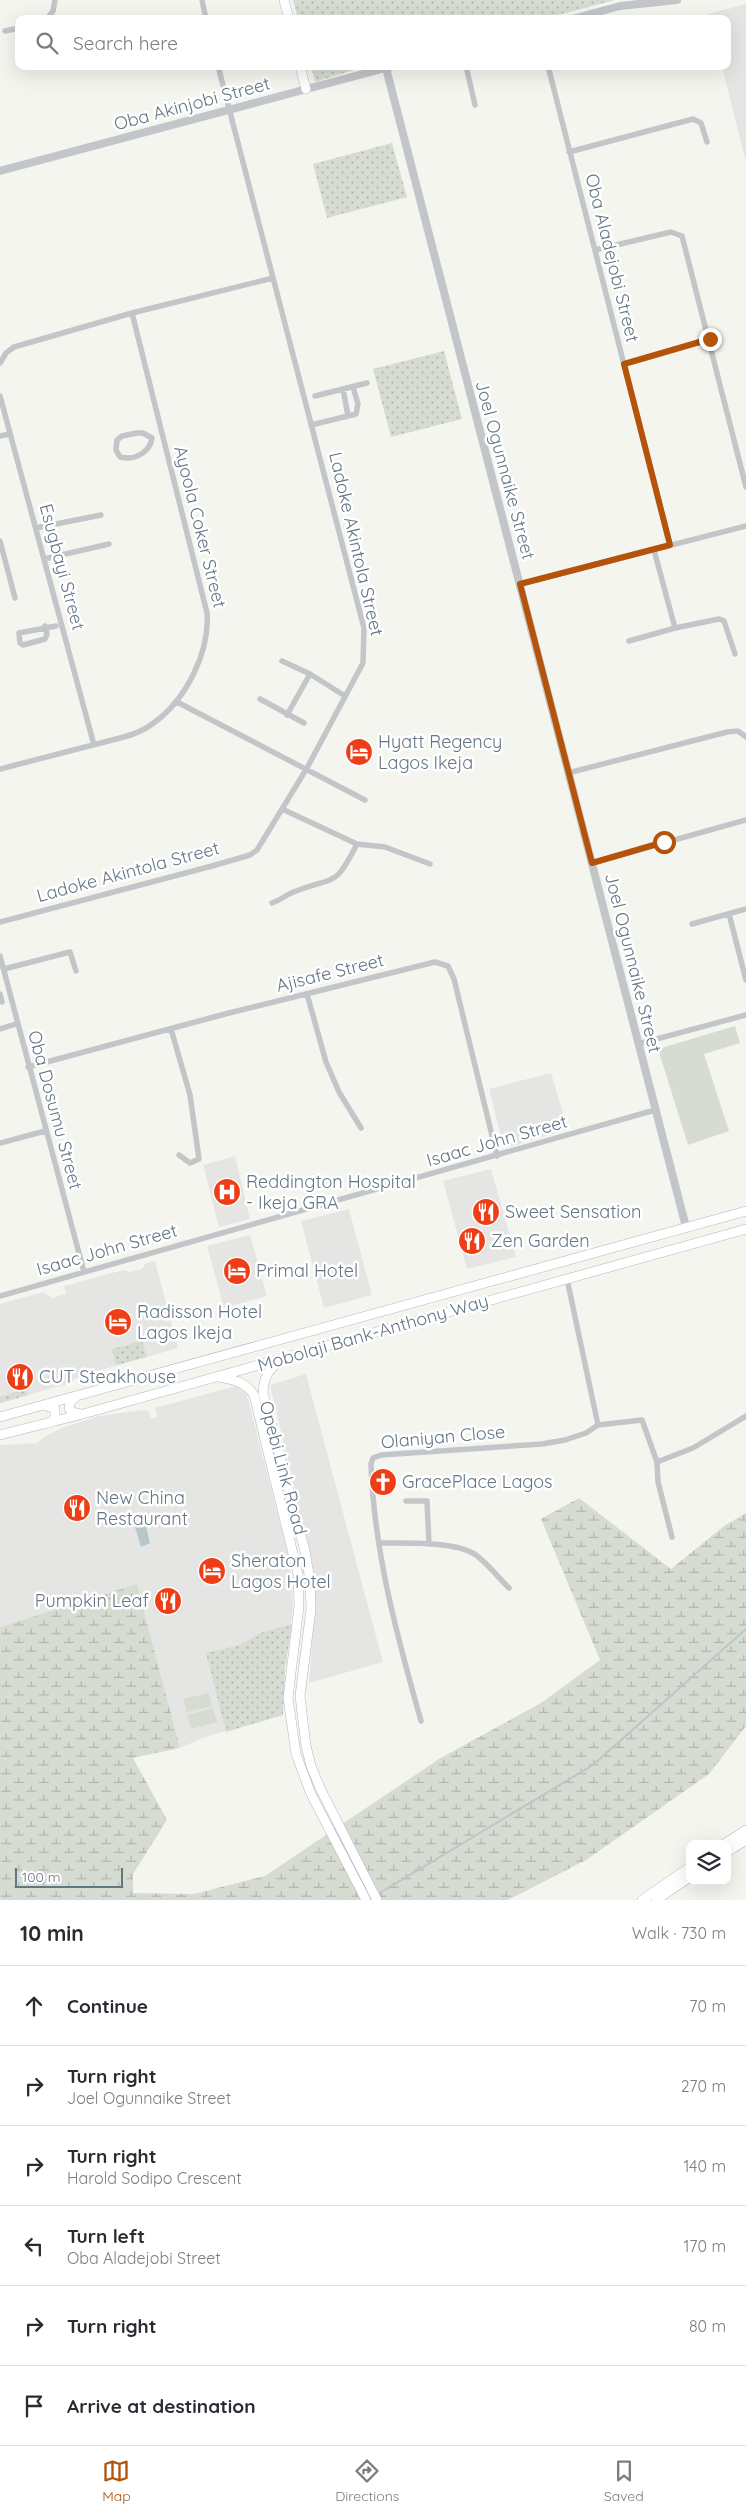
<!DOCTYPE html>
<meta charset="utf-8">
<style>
body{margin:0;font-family:Quicksand,sans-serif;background:#f7f7f7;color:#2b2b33}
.controls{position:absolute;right:15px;bottom:15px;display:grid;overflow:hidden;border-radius:10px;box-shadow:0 5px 20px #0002}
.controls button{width:45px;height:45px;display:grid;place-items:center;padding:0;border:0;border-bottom:1px solid #e1e1e2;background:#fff;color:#2b2b33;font:25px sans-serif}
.scale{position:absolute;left:15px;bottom:12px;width:108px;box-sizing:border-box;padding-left:5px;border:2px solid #627684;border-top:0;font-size:14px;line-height:18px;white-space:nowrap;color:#627684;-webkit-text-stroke:4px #fff;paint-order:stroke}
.stop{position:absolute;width:15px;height:15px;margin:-11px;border:4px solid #b45309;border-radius:50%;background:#fff}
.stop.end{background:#b45309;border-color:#fff;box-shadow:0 1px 5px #0008}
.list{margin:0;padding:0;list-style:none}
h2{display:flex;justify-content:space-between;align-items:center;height:65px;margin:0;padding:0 20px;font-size:21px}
h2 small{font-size:16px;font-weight:400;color:#7c7c81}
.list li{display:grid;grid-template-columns:32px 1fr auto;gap:15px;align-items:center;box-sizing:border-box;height:80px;padding:0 20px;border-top:1px solid #e1e1e2}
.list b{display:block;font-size:19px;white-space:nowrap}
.list p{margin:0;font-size:16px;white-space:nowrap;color:#7c7c81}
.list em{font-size:16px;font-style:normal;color:#7c7c81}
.icon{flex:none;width:28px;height:28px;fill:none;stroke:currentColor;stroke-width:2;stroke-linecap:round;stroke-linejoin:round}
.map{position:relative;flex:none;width:746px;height:1900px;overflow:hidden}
.search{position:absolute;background:#fff;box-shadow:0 5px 20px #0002;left:15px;right:15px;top:15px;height:55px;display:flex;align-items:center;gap:12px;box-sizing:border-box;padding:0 18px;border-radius:10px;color:#7c7c81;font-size:19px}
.sheet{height:545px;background:#fff}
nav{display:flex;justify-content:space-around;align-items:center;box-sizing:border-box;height:70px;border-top:1px solid #e1e1e2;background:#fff;font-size:14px;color:#7c7c81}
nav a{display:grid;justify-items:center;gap:2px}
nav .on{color:#b45309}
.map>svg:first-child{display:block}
.built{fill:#e5e6e4}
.grass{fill:url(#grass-dots)}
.wetland{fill:url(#wetland-marsh)}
.garden{fill:#d6dcd1}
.water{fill:#b9c7cb}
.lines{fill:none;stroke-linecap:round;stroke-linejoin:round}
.stream{stroke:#b9c7cb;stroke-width:2}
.secondary-casing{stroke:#b4babe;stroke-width:10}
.primary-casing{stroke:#b3b8bc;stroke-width:10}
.minor{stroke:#c2c6c9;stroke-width:5.5}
.tertiary{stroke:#c2c6c9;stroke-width:8}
.secondary{stroke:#fff;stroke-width:9}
.primary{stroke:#fff;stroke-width:9}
.route{stroke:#b45309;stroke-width:6}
.labels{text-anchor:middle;stroke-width:5;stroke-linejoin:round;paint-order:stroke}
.street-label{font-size:18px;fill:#627684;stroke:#fff}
.poi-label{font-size:18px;fill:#627684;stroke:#fff;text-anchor:start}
</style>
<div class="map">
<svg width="746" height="1900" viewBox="0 0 746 1900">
<defs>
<pattern id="grass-dots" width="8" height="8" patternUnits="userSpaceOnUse" patternTransform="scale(1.25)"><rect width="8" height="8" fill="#d6dcd1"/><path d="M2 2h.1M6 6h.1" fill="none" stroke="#b1b7af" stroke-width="1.8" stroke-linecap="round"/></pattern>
<pattern id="wetland-marsh" width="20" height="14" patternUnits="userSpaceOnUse" patternTransform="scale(1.25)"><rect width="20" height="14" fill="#d6dcd1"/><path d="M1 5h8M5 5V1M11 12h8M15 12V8" fill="none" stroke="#b1b7af"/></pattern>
</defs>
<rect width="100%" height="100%" fill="#f5f5f0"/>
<path class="built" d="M746 4V163L722 66H727V19H709L708 14Z
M551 1073 568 1129 509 1147 502 1141 489 1089Z
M235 1156 250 1219 219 1227 203 1165Z
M491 1169 516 1257 467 1269 443 1181Z
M349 1209 372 1295 324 1308 301 1221Z
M250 1235 267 1296 224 1308 207 1246Z
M155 1261 178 1348 80 1376 67 1384 0 1403V1304L44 1292 52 1298 66 1294 64 1286 123 1270 130 1272 142 1269 146 1263Z
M306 1374 383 1662 309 1683 314 1617V1571L270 1385Z
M236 1386 247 1395 290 1562 293 1608 285 1669 283 1715 205 1737 180 1748 137 1584 0 1627V1445L37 1443 46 1436 62 1428 99 1416 144 1410 149 1412 151 1419 157 1417 155 1408Z"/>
<path class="grass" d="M293 0H615L543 19H298Z
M311 66H366L315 82Z
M392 143 407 197 327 218 313 164Z
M444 351 462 419 391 437 373 369Z
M142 1341 147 1357 116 1365 112 1349Z
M26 1389 28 1395 0 1403V1397Z
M292 1624 285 1669 283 1715 226 1732 206 1653 240 1645 260 1633Z"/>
<path class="wetland" d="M579 1498 671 1569 724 1526 746 1513V1726L709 1774 586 1860 508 1900H0V1627L137 1584 180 1748 133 1758 167 1820 133 1874V1893L194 1894 265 1876 439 1759 541 1703 600 1660 541 1519Z"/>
<path class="garden" d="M735 1026 740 1043 704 1054 729 1131 688 1145 658 1049Z
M209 1693 212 1706 187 1712 183 1699Z
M213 1708 217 1722 191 1729 187 1715Z"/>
<path class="water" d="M139 1522H145L150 1543 141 1547 134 1524Z"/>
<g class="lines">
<path class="stream" d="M378 1894 593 1765 746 1629"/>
<g class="secondary-casing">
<path id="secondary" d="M284 0 289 19
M300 66 306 89"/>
</g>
<g class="primary-casing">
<path id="primary" d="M281 1360C268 1370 264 1376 263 1393L305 1551 310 1580 311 1609 300 1696 306 1746 311 1766 320 1788 377 1900
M219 1377C234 1380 244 1381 254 1395L298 1574 299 1606 288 1698 296 1754 311 1794 366 1900
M77 1396 71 1401 69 1408 71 1412 81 1414
M44 1405 55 1409V1418L50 1423
M0 1417 746 1211
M0 1435 83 1414 746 1229
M724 1844 746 1830
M727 1852 746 1840
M642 1900 690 1867
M656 1900 690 1877"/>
</g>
<path class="minor" d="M202 0 206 19
M47 19 53 11 55 0
M5 31 19 28
M466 66 475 105
M548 66 670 545
M569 152 693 119 701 123 707 142
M595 250 671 232 682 236 746 487
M0 363 6 353 14 347 132 313 273 278
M624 364 709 339
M343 389 348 416
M0 396 94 745
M315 396 367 383
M311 425 356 414 358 404 353 387
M137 433H143L152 438C150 452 135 461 120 457L116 450 117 440 122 436Z
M0 436 9 434
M36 528 101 515
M0 541 15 598
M654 550 675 628
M44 559 109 544
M520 584 746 526
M45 626 47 634 45 639 23 645 20 643 19 633 56 626
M629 641 675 628 719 619 724 621 735 654
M282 661 310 674 345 696
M260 699 304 723
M177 702 365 800
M287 715 310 674
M0 769 120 738C133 735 145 730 155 722 186 699 210 652 207 613L132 313
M568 773 727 732 738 731 746 737
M282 809 357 844 385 847 430 864
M592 863 746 820
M272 903C281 900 287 894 296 891 337 876 335 887 357 844
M729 914 746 980
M0 922 212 866 250 855 257 850 307 768 363 663 364 628 218 66
M692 924 746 909
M0 956 84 1272
M4 969 70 952 76 971
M0 994 2 1002
M307 994 326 1062 339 1092 361 1128
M0 1029 16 1024
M171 1029 190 1095 199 1159 190 1163 179 1155
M638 1044 746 1015
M28 1067 225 1014 435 962 448 966 454 979 497 1156
M0 1143 45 1131
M567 1279 598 1425
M0 1296 655 1110
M657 1462 693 1448 746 1416
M406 1501H427L429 1544
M380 1543C404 1543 457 1541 476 1555 488 1564 498 1577 509 1588
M421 1721C397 1636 374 1552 371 1464L373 1458 381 1455 542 1444 565 1440 586 1433 598 1425 642 1420 657 1462 658 1482 672 1537"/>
<path class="tertiary" d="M572 19 620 6 677 0
M386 68 686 1227
M0 171 393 66"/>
<use href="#secondary" class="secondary"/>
<use href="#primary" class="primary"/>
</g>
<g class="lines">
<path class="route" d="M664 842 592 863 520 584 670 545 624 364 710 339"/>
</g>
<defs>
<g id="hotel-disc" transform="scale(1.4375)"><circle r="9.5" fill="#ee3e17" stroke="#fff"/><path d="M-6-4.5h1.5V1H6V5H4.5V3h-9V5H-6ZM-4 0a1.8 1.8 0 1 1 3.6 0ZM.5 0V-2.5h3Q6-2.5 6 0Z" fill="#fff"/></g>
<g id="hospital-disc" transform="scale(1.4375)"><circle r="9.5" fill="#ee3e17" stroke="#fff"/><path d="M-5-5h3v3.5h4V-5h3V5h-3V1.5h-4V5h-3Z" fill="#fff"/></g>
<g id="restaurant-disc" transform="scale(1.4375)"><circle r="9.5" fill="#ee3e17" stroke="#fff"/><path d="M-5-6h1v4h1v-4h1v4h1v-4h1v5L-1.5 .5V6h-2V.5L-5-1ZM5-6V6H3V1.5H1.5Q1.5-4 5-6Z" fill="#fff"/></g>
<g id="church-disc" transform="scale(1.4375)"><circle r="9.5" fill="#ee3e17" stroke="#fff"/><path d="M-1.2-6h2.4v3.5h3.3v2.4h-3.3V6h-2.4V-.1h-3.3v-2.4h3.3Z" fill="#fff"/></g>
</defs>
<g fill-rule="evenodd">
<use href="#hotel-disc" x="359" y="752"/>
<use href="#hospital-disc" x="227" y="1192"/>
<use href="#restaurant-disc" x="486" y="1212"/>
<use href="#restaurant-disc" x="472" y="1241"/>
<use href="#hotel-disc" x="237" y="1271"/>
<use href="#hotel-disc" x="118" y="1322"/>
<use href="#restaurant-disc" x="20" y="1377"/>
<use href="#church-disc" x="383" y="1482"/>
<use href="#restaurant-disc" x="77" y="1508"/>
<use href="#hotel-disc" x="212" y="1571"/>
<use href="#restaurant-disc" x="168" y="1601"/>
</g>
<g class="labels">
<g class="street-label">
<text transform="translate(192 104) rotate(-15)" y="6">Oba Akinjobi Street</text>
<text transform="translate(612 258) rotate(76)" y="6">Oba Aladejobi Street</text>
<text transform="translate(505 470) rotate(75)" y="6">Joel Ogunnaike Street</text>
<text transform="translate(200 527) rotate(76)" y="6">Ayoola Coker Street</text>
<text transform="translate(356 544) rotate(77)" y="6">Ladoke Akintola Street</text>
<text transform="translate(62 567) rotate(75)" y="6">Esugbayi Street</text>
<text transform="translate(128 872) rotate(-15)" y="6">Ladoke Akintola Street</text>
<text transform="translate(633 963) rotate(76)" y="6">Joel Ogunnaike Street</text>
<text transform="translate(330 973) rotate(-14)" y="6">Ajisafe Street</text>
<text transform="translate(55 1110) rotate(75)" y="6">Oba Dosumu Street</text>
<text transform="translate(497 1141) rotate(-16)" y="6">Isaac John Street</text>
<text transform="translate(107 1250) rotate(-16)" y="6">Isaac John Street</text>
<text transform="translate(373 1333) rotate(-16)" y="6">Mobolaji Bank-Anthony Way</text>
<text transform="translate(443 1437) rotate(-5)" y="6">Olaniyan Close</text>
<text transform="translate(283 1468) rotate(75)" y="6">Opebi Link Road</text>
</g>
<g class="poi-label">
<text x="378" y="748">Hyatt Regency<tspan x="378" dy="21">Lagos Ikeja</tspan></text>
<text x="246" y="1188">Reddington Hospital<tspan x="246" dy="21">- Ikeja GRA</tspan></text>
<text x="505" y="1218">Sweet Sensation</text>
<text x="491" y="1247">Zen Garden</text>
<text x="256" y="1277">Primal Hotel</text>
<text x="137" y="1318">Radisson Hotel<tspan x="137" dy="21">Lagos Ikeja</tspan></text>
<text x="39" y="1383">CUT Steakhouse</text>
<text x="402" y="1488">GracePlace Lagos</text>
<text x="96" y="1504">New China<tspan x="96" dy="21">Restaurant</tspan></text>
<text x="231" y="1567">Sheraton<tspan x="231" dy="21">Lagos Hotel</tspan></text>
<text x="149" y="1607" text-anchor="end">Pumpkin Leaf</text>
</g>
</g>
</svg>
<div class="controls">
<button><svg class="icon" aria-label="layers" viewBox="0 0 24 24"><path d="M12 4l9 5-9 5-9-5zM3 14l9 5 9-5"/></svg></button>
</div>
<div class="scale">100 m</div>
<div class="stop" style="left:664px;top:842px"></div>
<div class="stop end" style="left:710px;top:339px"></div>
<div class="search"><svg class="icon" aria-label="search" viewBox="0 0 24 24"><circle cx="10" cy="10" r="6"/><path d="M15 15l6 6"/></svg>Search here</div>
</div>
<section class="sheet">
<h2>10 min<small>Walk · 730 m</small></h2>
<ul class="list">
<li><svg class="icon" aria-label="ahead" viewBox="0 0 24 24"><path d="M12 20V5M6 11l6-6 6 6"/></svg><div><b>Continue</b></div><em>70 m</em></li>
<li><svg class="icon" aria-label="right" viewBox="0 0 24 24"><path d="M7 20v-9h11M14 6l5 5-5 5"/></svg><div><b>Turn right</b><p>Joel Ogunnaike Street</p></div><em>270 m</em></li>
<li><svg class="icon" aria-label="right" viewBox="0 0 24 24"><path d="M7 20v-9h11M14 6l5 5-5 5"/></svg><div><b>Turn right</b><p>Harold Sodipo Crescent</p></div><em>140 m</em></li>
<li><svg class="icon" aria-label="left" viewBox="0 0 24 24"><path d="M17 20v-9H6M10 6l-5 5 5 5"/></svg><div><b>Turn left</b><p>Oba Aladejobi Street</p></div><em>170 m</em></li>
<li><svg class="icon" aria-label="right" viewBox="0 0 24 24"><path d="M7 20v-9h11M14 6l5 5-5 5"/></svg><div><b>Turn right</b></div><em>80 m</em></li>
<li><svg class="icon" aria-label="arrive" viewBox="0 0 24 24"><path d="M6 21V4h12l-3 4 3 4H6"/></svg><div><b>Arrive at destination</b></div></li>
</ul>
</section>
<nav>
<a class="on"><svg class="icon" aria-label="map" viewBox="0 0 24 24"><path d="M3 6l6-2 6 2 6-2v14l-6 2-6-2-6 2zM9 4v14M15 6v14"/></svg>Map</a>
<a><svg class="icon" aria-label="directions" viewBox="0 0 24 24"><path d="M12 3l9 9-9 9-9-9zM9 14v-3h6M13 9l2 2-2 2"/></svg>Directions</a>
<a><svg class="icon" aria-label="saved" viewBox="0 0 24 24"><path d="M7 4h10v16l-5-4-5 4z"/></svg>Saved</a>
</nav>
